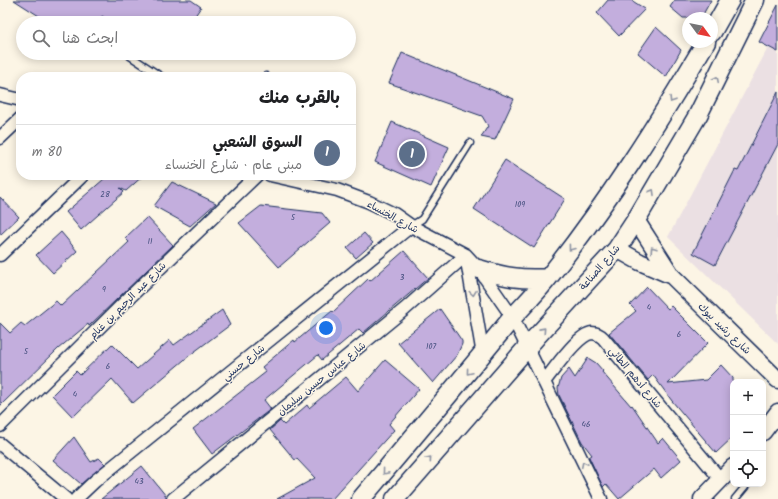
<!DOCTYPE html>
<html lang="ar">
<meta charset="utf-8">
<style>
body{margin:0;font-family:Kalam,"Playpen Sans Arabic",sans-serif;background:#f6f6f6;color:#202124;direction:rtl}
.controls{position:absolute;right:12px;bottom:12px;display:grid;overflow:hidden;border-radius:8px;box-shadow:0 2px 10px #0003}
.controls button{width:36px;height:36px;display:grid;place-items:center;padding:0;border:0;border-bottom:1px solid #e0e0e0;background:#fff;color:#202124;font:20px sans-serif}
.compass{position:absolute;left:682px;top:12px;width:36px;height:36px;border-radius:50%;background:#fff;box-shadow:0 2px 10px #0003;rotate:123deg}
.you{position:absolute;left:326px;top:328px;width:14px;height:14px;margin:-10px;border:3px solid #fff;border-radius:50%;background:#1a73e8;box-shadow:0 0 0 6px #1a73e833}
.badge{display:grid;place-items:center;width:26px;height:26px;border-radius:50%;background:#0f766e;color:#fff;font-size:13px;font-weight:700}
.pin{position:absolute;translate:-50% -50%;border:2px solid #fff;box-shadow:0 1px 4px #0006}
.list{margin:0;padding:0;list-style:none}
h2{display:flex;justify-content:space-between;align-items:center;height:52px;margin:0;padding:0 16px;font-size:17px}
h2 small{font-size:13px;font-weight:400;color:#757577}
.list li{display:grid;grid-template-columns:26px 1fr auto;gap:12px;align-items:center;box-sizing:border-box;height:56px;padding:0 16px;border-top:1px solid #e0e0e0}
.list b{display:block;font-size:15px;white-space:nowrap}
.list p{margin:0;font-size:13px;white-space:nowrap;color:#757577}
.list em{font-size:13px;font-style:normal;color:#757577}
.icon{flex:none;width:22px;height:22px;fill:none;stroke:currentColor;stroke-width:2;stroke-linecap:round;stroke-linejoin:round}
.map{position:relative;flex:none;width:778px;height:499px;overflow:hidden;direction:ltr}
.search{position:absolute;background:#fff;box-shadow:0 2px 10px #0003;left:16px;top:16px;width:340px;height:44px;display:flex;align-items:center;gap:10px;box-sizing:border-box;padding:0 14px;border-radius:22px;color:#757577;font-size:15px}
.panel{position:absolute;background:#fff;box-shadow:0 2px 10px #0003;left:16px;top:72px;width:340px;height:108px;border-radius:16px;direction:rtl}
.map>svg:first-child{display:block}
.built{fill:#ebe0e3}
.building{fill:#c3aedd;stroke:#1b2f5e}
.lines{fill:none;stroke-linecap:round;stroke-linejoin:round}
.service-casing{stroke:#1b2f5e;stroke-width:9}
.minor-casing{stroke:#1b2f5e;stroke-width:15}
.tertiary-casing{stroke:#1b2f5e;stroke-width:19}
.secondary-casing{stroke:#1b2f5e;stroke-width:21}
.service{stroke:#fcf5e5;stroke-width:6}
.minor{stroke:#fcf5e5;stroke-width:12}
.tertiary{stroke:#fcf5e5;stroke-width:16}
.secondary{stroke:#fcf5e5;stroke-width:18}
.oneway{stroke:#8c92a2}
.labels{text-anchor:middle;stroke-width:3;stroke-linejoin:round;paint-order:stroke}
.number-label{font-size:8px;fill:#454f7e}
.street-label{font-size:10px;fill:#1b2f5e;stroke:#fcf5e5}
</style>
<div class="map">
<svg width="778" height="499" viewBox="0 0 778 499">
<rect width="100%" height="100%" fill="#fcf5e5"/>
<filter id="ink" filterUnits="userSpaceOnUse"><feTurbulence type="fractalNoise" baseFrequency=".025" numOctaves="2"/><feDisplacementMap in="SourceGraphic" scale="8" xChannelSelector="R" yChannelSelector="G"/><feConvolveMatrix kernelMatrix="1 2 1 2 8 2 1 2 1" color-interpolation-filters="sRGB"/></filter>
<g filter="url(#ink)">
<path class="built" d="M778 29V344L668 237Z"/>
<path class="building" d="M14 0H191L201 7 190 23H113L102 16 97 23H50Z
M608 0H631L645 9 619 36 597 13Z
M675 0H711L701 18H683L670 7Z
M778 5V52L759 42Z
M656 27 681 50 666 77 638 53Z
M402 53 514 99 495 140 481 137 488 126 482 116 389 83Z
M778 92V144L715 265 693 253 735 170 738 171Z
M392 122 449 147 431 187 375 162Z
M505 160 565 199 534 248 474 209Z
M97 175H144L126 191 120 188 124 192 81 230 66 212 104 179Z
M172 182 216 203 190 226 154 206Z
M0 197 19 217 0 235Z
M261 206 322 213 330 223 279 267 239 223Z
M147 217 173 245 89 326 88 324 58 349 0 406V323L10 333 21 323 25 326 56 301 61 306 129 242 125 238Z
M61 232 77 251 53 273 36 255Z
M364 233 373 243 356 258 347 248Z
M404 251 428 278 363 333 359 329 322 360 318 355 264 400 271 409 212 454 193 429 266 372 262 367 294 340 295 342 332 311 333 312 368 279 370 281Z
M647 287 668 309 671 306 708 343 668 384 706 380 721 365 733 378V437L716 453 672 401 653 375 648 380 609 333 636 311 630 305Z
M440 309 462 341V344L457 355 433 383 398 343Z
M222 310 230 325 190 355 133 403 112 379 73 417 52 395 76 371 80 375 112 344 137 369 170 340 174 345Z
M588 358 596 363 603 371 602 372 631 406 632 405 658 443 663 438 681 460 661 478 654 469 619 499 606 484 603 487 589 457 592 455 582 442 559 395 558 388 561 378 569 369 575 378Z
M385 360 419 389 389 424 394 430 332 499H277L315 478 297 459 295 460 270 430 280 421 284 425 307 405 309 408 346 377 358 391Z
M74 437 91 462 99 458 105 464 81 484 53 460Z
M142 466 166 496V499H101Z"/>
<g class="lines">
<g class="service-casing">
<path id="service" d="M130 56 162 77
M265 77 266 76
M411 226 422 219 470 143
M735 499 745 487 747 484"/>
</g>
<g class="minor-casing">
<path id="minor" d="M0 95 21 100
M0 138 21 118
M270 175 337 190 369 202 394 214 411 226 466 255 479 269 513 318 601 499
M0 255 83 175
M466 255 483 355
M544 382C552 372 578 334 592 333 596 333 600 335 603 338L721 480
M0 426 133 294 257 175
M0 444 66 499
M76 499 95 481 411 226
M173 499 405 309 466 255"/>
</g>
<g class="tertiary-casing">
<path id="tertiary" d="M636 220 672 276 778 380
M617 249 640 262 672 276
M763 432 778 412
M702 499 733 467"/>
</g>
<g class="secondary-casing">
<path id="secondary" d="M712 32 730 0
M479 269C505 277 521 280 548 278
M361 499C412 439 462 379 512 318 524 305 537 292 548 278 607 204 658 123 706 42
M395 499 537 336 617 249 636 220 698 115 755 0"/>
</g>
<use href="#service" class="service"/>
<use href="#minor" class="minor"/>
<use href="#tertiary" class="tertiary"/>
<use href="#secondary" class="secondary"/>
</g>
<defs><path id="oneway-chevron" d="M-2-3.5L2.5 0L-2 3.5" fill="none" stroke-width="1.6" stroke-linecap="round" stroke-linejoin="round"/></defs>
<g class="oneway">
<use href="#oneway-chevron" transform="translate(716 79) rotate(-64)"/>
<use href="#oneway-chevron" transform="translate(672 100) rotate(122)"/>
<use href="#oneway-chevron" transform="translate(652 192) rotate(-60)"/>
<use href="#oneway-chevron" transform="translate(571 248) rotate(127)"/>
<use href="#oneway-chevron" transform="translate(653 249) rotate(-124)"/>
<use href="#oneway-chevron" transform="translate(473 293) rotate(82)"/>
<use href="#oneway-chevron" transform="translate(543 330) rotate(-48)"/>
<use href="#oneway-chevron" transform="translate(469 372) rotate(130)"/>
<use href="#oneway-chevron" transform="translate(429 459) rotate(-49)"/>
<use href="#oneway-chevron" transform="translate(584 464) rotate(-116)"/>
<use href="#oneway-chevron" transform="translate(385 472) rotate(130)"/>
</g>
</g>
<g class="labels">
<g class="number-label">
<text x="105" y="197">28</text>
<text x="520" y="207">109</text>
<text x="293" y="220">5</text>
<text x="150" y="244">11</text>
<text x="402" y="280">3</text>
<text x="104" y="292">9</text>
<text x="649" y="310">4</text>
<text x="679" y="337">6</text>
<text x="431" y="349">107</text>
<text x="26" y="354">5</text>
<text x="108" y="369">6</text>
<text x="75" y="397">4</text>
<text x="586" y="427">46</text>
<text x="139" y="484">43</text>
</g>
<g class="street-label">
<text transform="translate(393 216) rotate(29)" y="4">شارع الخنساء</text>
<text transform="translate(599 267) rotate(-49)" y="4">شارع الصناعة</text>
<text transform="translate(127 300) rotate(-45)" y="4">شارع عبد الرحيم بن غنام</text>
<text transform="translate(725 328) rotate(44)" y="4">شارع رشيد بيوك</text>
<text transform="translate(243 362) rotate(-39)" y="4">شارع حسني</text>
<text transform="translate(636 377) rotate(50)" y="4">شارع أدهم الطائي</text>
<text transform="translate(321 378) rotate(-39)" y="4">شارع عباس حسين سليمان</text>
</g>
</g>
</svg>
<div class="controls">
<button>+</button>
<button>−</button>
<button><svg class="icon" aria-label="locate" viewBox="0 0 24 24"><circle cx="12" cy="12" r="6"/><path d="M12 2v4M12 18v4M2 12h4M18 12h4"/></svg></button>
</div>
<svg class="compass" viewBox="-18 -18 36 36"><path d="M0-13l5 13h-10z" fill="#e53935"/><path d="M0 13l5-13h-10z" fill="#757577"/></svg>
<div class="you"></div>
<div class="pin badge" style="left:412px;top:154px;background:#5c6f8a">1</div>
<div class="search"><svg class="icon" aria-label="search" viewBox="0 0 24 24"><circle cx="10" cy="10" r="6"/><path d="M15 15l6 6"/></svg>ابحث هنا</div>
<section class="panel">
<h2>بالقرب منك<small></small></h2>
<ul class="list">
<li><span class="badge" style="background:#5c6f8a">1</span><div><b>السوق الشعبي</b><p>مبنى عام · شارع الخنساء</p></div><em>80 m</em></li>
</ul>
</section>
</div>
